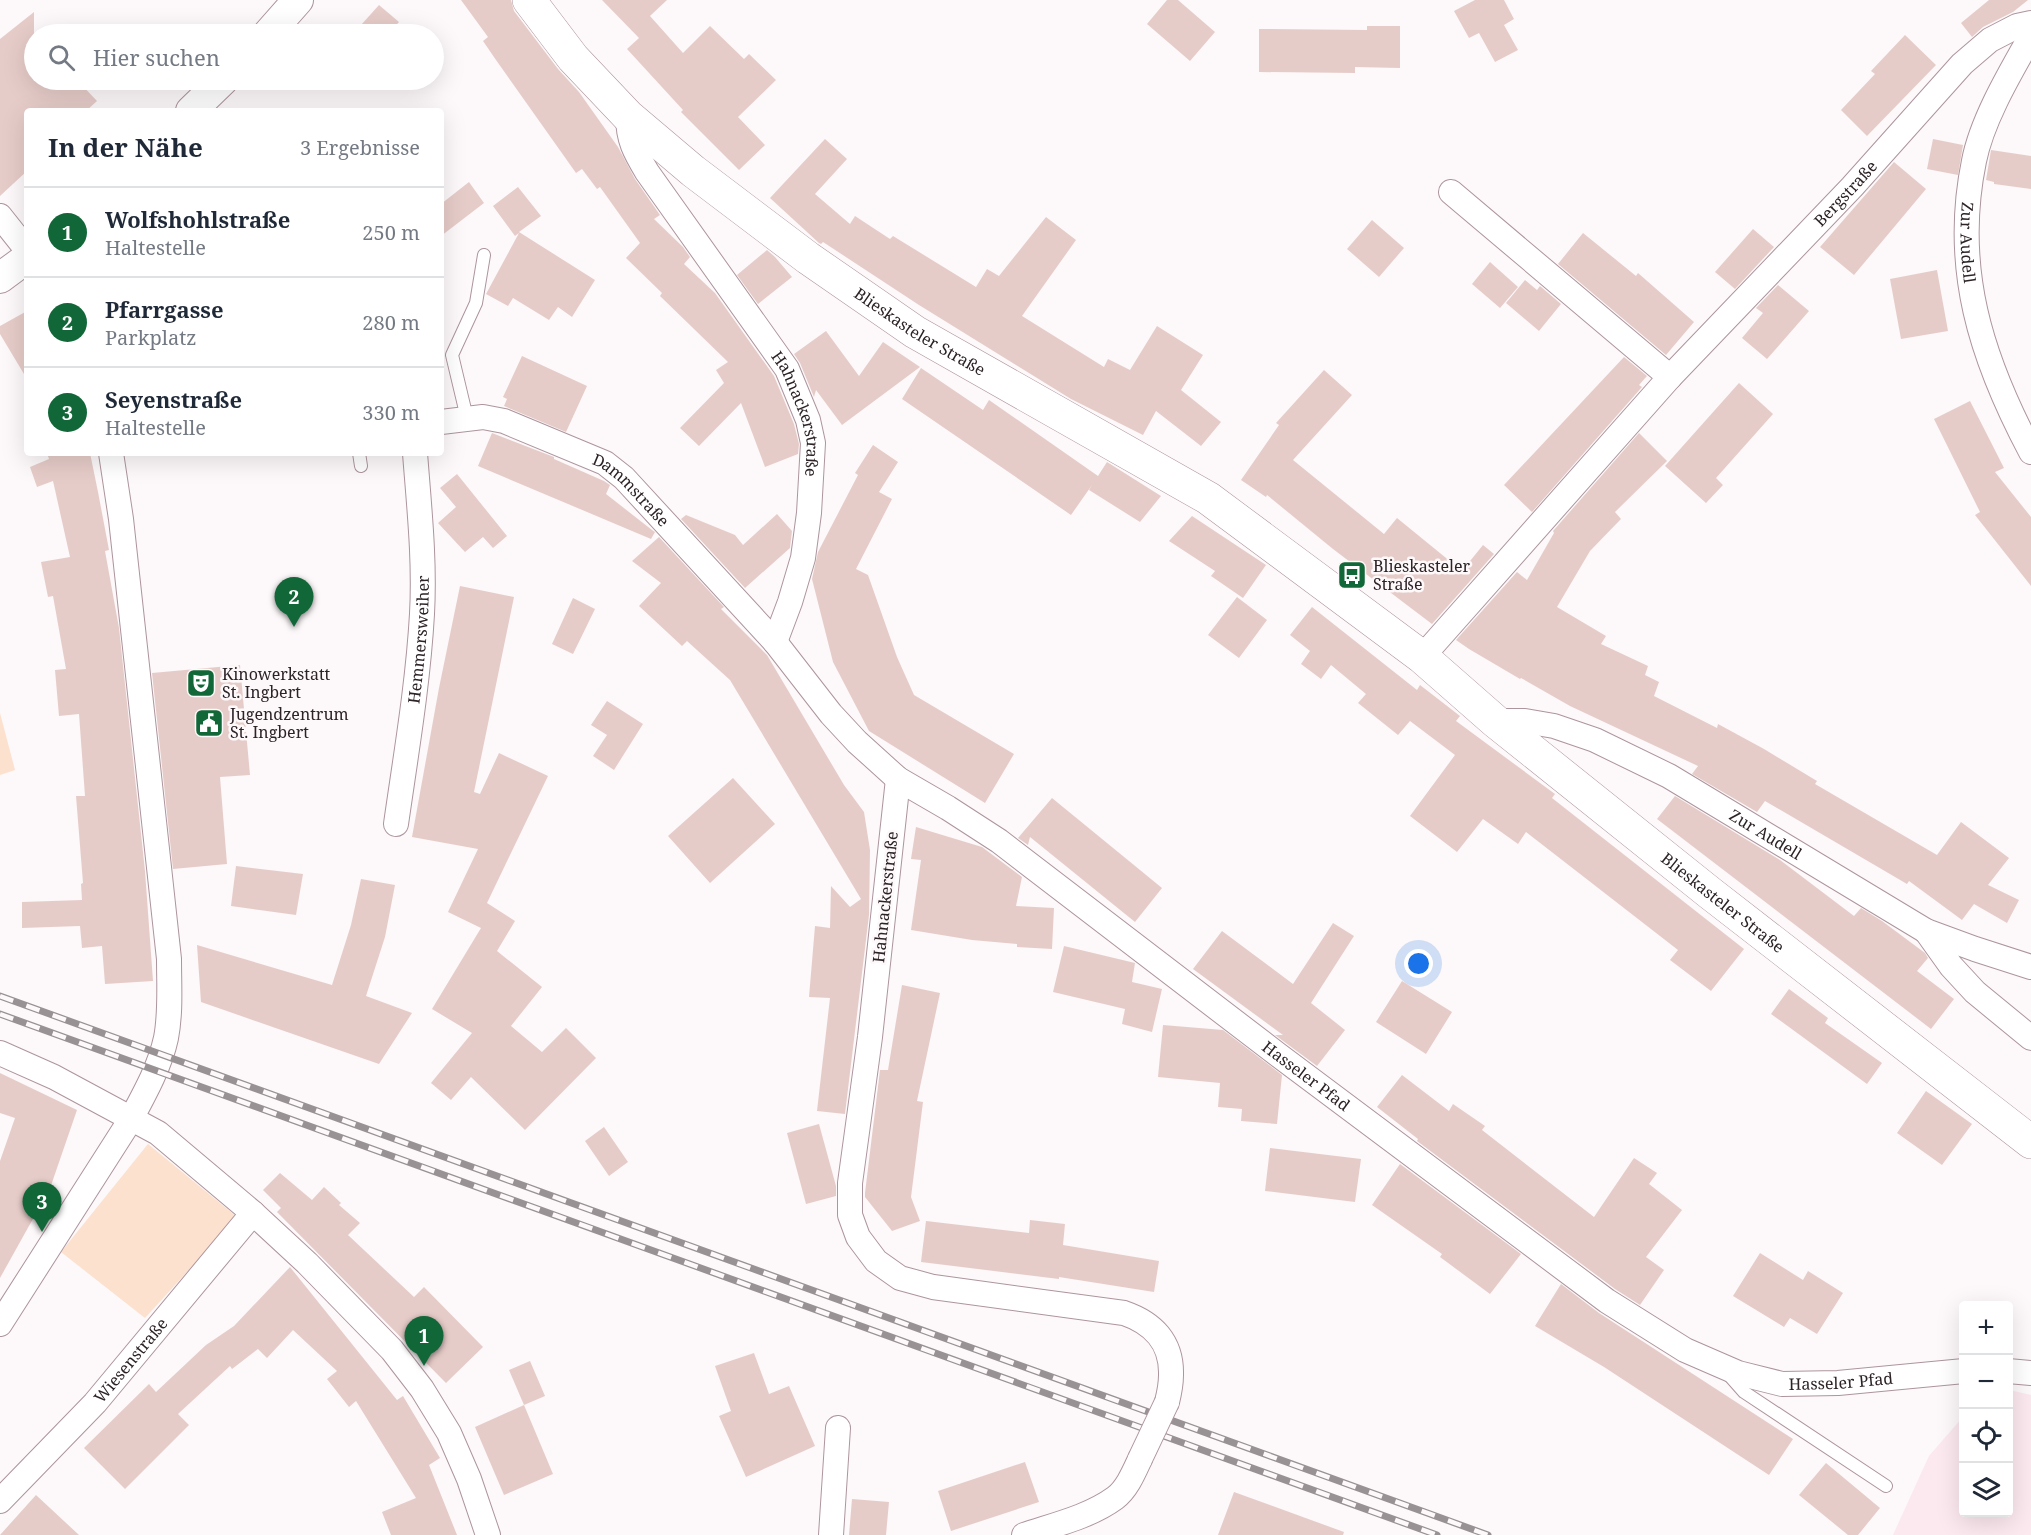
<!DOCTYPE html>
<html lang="de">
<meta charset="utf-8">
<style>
body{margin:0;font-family:"Noto Serif",serif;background:#f2f2f3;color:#1f2937}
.controls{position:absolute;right:18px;bottom:18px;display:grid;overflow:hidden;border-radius:6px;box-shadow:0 6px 24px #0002}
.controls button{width:54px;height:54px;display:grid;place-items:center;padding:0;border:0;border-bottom:2px solid #e0e1e3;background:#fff;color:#1f2937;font:30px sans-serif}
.you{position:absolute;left:1419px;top:964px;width:21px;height:21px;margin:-15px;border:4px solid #fff;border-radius:50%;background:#1a73e8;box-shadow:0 0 0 9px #1a73e833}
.badge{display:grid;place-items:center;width:39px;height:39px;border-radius:50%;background:#126738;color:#fff;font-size:20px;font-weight:700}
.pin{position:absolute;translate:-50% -50px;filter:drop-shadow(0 2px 3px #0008)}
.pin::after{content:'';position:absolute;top:32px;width:21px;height:18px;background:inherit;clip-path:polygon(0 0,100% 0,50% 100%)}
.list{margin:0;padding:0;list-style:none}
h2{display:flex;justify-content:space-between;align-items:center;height:78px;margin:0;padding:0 24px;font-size:26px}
h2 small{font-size:20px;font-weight:400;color:#747a83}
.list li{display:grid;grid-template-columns:39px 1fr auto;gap:18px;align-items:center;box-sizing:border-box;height:90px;padding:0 24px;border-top:2px solid #e0e1e3}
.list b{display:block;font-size:22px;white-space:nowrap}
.list p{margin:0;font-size:20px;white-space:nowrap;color:#747a83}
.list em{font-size:20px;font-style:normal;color:#747a83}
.icon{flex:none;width:33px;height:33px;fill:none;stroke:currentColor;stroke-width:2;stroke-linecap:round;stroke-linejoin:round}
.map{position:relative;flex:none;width:2031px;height:1535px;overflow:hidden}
.search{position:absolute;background:#fff;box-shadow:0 6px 24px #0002;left:24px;top:24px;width:420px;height:66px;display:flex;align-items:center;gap:15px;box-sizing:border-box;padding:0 21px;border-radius:33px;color:#747a83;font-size:22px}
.panel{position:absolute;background:#fff;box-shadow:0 6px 24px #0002;left:24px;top:108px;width:420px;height:348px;border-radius:6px}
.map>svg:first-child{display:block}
.built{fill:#fce8ef}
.green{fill:#fce1ce}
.building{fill:#e6ccc9}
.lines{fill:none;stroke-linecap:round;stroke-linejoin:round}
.service-casing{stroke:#ad959e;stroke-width:14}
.minor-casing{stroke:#ad959e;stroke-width:26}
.tertiary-casing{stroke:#ad959e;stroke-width:32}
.secondary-casing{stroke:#ad959e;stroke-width:34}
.service{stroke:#fff;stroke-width:12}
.minor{stroke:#fff;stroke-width:24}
.tertiary{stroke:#fff;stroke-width:30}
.secondary{stroke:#fff;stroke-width:33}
.rail-casing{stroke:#999295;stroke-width:7}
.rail{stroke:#fdf8f9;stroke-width:4.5;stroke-dasharray:14;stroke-linecap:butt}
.minor-bridge-casing{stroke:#ad959e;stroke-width:26;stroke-linecap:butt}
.minor-bridge{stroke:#fff;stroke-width:24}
.labels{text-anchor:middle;stroke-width:5;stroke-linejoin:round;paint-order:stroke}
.street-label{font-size:16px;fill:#2c2327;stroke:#fdf8f9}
.poi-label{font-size:16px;fill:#2c2327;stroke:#fdf8f9;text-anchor:start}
</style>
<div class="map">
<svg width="2031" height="1535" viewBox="0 0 2031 1535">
<rect width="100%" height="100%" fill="#fdf8f9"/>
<path class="built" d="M2009 1390 2031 1395V1535H1893L1929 1456 1963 1417 1964 1512H2008Z"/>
<path class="green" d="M0 713 15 770 0 775Z
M148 1144 237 1217 145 1318 61 1252Z"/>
<path class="building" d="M461 0H511L514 11 558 69 579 92 618 147 635 179 660 215 654 219 683 247 690 257 684 264 715 293 774 376 794 424 799 444 798 454 765 467 741 403 699 446 680 428 724 383 716 370 728 362 660 296 662 293 626 258 640 243 600 187 597 189 582 169 576 173 496 60 483 41 488 37Z
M602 0H667L650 16 683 53 710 26 744 59 749 54 776 80 738 117 765 145 739 170 681 112 683 110 627 49 639 38Z
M1167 0H1178L1215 32 1190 61 1147 24Z
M1475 0H1504L1514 19 1504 25 1518 50 1495 62 1479 33 1469 38 1454 11Z
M1989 0H2028L2013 12 1983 27 1972 37 1961 23Z
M379 5 399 22 388 34H353Z
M34 12V80H77L97 101 86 111H27V171L0 196V39Z
M1367 26H1400V68L1355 67V73L1259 72V29L1367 30Z
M1905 35 1936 65 1867 136 1841 110 1875 74 1871 71Z
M825 139 847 159 815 194 850 224 855 216 890 239 893 236 976 287 987 269 999 276 1046 217 1076 240 1022 316 1104 367 1108 359 1130 370 1157 326 1203 355 1181 390 1221 422 1201 446 1156 411 1143 435 1071 399 919 305 823 242 821 244 819 243 770 198Z
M1933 139 1963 145 1958 175 1927 169Z
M1991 150 2031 156V189L1994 184V182L1986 180Z
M1894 162 1926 189 1854 275 1820 247Z
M469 182 484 203 441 236V204Z
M518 187 541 216 519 232 595 280 572 317 558 307 549 320 513 298 508 306 486 294 519 233 515 236 493 206Z
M1372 220 1404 248 1379 277 1347 249Z
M1753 229 1774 247 1735 289 1715 272Z
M1583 233 1636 276 1638 273 1694 322 1666 355 1558 264Z
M767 250 775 257 792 277 758 304 737 275Z
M1490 262 1518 287 1500 308 1472 284Z
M1937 270 1948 331 1901 339 1890 279Z
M1525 280 1537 290 1540 286 1561 304 1539 331 1506 303Z
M1778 285 1809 311 1767 359 1742 338 1763 313 1756 308Z
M27 311V379L0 334V326Z
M826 331 859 376 883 342 920 367 842 425 816 390 814 397 800 363 794 354Z
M522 356 587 386 566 432 504 406 507 399 503 397Z
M1624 357 1647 376 1639 385 1642 387 1532 512 1504 485Z
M921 368 983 410 989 400 1098 476 1107 462 1161 496 1140 522 1089 490 1092 485 1071 515 902 399Z
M1324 370 1352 395 1293 460 1384 534 1397 518 1462 571 1483 545 1494 554 1432 624 1333 549 1267 495 1266 497 1241 480 1279 425 1276 423Z
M1739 383 1773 414 1716 478 1723 485 1706 503 1665 466Z
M1970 401 2004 468 1995 472 2031 517V586L1975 515 1980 512 1934 419Z
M492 433 554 457V459L604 481 610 485 606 494 652 530 655 532 651 539 478 466Z
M1639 433 1667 461 1615 512 1621 519 1590 551 1557 607 1606 636 1601 644 1648 666 1645 675 1659 682 1654 696 1717 728 1718 724 1764 749 1817 781 1815 784 1937 855 1961 822 2009 858 1988 885 2019 900 2007 923 1974 904 1962 920 1909 881 1907 884 1765 801 1757 812 1692 774 1698 766 1570 706 1521 678 1520 679 1469 649 1456 640 1517 572 1527 580 1554 533 1553 531Z
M873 445 898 462 879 492 892 499 856 569 868 575 897 657 914 695 1014 754 985 803 869 731 833 662 812 579 818 552 858 475 855 473Z
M47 453H90L98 492 109 550 105 551 119 628 145 871 153 981 105 984 102 946 82 948 80 926 22 928V902L82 900 81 884 83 883 76 796H85L79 714 59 716 55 670 66 669 53 596 48 597 41 562 70 557 53 481 37 487 30 467 49 459Z
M457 474 507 536 493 548 483 537 465 552 438 523 456 507 440 488Z
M777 514 792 531 790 548 745 588 681 519 686 515 735 535 743 545Z
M1192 516 1266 565 1243 598 1211 576 1215 571 1169 541Z
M659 537 724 607 721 609 767 655 844 785 864 812 870 850 869 915 845 1114 817 1111 830 998 809 997 815 926 830 928 831 886 850 907 861 899 730 680 687 641 682 646 639 606 661 583 632 561Z
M460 586 514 597 474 792 480 794 499 753 548 776 487 903 515 921 497 951 542 987 511 1026 542 1052 566 1028 596 1058 525 1130 471 1077 451 1100 431 1083 472 1033 432 1009 481 928 448 912 478 849 412 837 439 688Z
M1237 597 1267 620 1239 658 1208 635Z
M573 598 595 609 573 654 552 644Z
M1312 607 1417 690 1420 685 1460 716 1456 721 1555 794 1552 798 1744 949 1711 991 1670 960 1678 950 1526 832 1518 844 1483 819 1457 852 1410 816 1455 755 1410 721 1398 735 1358 703 1366 694 1331 665 1321 679 1301 664 1310 651 1290 635Z
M240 665 250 775 220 777 227 864 173 869 152 673Z
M607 701 643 724 614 770 593 756 607 735 591 725Z
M733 778 775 824 710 883 668 836Z
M1675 796 1780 860 1854 916 1861 908 1882 921 1925 953 1928 958 1917 971 1954 999 1931 1029 1657 819Z
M1052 798 1162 888 1135 922 1030 837 1028 845 1018 838Z
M916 827 982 847 1022 877 1016 906 1054 908 1052 949 1017 947V944L972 940 911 930 921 860 911 859Z
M236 866 303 874 296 915 231 906Z
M361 879 395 885 385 937 366 996 412 1013 379 1064 201 1002 197 945 332 985 351 925Z
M1333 923 1354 936 1311 1003 1345 1030 1317 1066 1275 1035H1283L1193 969 1222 931 1293 984Z
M1064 946 1135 963 1132 982 1162 989 1152 1032 1122 1024 1125 1009 1053 992Z
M1402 981 1452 1012 1426 1054 1376 1022Z
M902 985 940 993 917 1101 923 1102 911 1197 920 1221 892 1231 865 1197V1193L880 1070H888Z
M1789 989 1828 1018 1825 1023 1882 1063 1867 1084 1771 1014Z
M1163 1025 1223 1030 1282 1075 1277 1124 1241 1121 1242 1109 1218 1107 1220 1083 1158 1077Z
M0 1073 77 1110 46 1200 44 1199 0 1278V1161L15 1118 0 1113Z
M1402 1075 1449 1111 1453 1104 1485 1126 1482 1130 1594 1217 1634 1158 1657 1173 1649 1184 1682 1210 1646 1257 1664 1270 1640 1305 1615 1289 1417 1141 1418 1139 1377 1107Z
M1926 1091 1972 1124 1942 1165 1897 1133Z
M819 1124 836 1186V1196L806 1204 787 1133Z
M604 1127 628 1162 609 1176 585 1141Z
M1270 1148 1361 1159 1355 1202 1265 1191Z
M1400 1164 1521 1254 1490 1294 1440 1257 1442 1254 1372 1205Z
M280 1173 312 1200 324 1187 341 1203 339 1205 360 1223 348 1235 414 1297 424 1287 483 1347 446 1383 277 1212 281 1208 263 1190Z
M1030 1220 1065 1224 1063 1245 1159 1261 1154 1292 1059 1277V1279L921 1262 926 1221 1029 1233Z
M1760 1253 1803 1280 1808 1271 1843 1293 1817 1334 1790 1318 1784 1327 1733 1296Z
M290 1267 397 1400 403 1396 440 1458 429 1465 457 1535H391L382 1512 416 1498 356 1401 349 1407 327 1379 337 1371 293 1330 267 1358 258 1349 232 1369 230 1366 178 1414 189 1425 125 1489 84 1448 149 1384 156 1392 206 1345 234 1326Z
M1561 1284 1599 1313 1793 1439 1769 1475 1604 1367 1535 1326Z
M754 1353 769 1394 789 1386 815 1446 746 1477 719 1416 731 1411 715 1366Z
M530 1361 545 1396 524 1405 553 1474 504 1495 475 1427 524 1405 509 1370Z
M1025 1462 1039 1502 951 1531 938 1491Z
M1826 1463 1880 1508 1858 1535H1848L1799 1495Z
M1234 1492 1344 1532 1343 1535H1218Z
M36 1495 79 1535H0Z
M852 1499 889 1502 886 1535H849Z"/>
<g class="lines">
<g class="service-casing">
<path id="service" d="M467 418 452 355 476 303 484 255
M359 453 361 466
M1729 1375 1744 1392 1886 1486"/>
</g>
<g class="minor-casing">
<g id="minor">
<path id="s1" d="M2031 36C2010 73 1982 120 1974 161 1952 268 1981 358 2031 452"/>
<path id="s2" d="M628 116C628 140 635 152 647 172L787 369 808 420 813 443 809 513 803 558 790 602 775 642"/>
<path d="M1451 192 1670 377"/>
<path d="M0 216 27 250"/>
<path id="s3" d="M441 422 483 417 504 421 605 463 624 478 775 642 831 714 857 742 898 779 948 808 999 841 1277 1054 1607 1301 1685 1350 1738 1373 1782 1384 1838 1383 1964 1371"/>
<path id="s4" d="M1422 657 1670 377 1852 187 1962 64 1990 40 2017 26 2031 23"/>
<path id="s5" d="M1495 721H1525L1554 726 1595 740 1669 776 1926 931 1975 949 2031 967"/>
<path d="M898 779 870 1037 850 1183V1215L858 1237 876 1261 900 1278 933 1287 1124 1313C1153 1323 1172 1342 1171 1375 1171 1384 1169 1394 1167 1402"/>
<path id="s6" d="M396 824C406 754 418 684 422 614 425 560 419 506 415 453"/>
<path d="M1926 931 1951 966 1975 992 2031 1038"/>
<path d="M0 1053 54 1077 158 1133 253 1213 307 1263 392 1350 422 1389 449 1433 469 1479 488 1535"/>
<path d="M0 1324 131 1119C145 1093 160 1066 166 1038 171 1012 169 985 169 959L121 519 111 453"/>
<path d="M2008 1371 2031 1373"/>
<path id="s7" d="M0 1501 95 1403 253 1213"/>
<path d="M831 1535 838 1428"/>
<path d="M1024 1535C1054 1525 1089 1517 1115 1498 1127 1489 1134 1472 1140 1459"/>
</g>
</g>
<g class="tertiary-casing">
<path id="tertiary" d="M268 34 298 0
M191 111 223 80
M0 278 27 258"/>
</g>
<g class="secondary-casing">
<g id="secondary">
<path id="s8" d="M529 0 573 58 628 116 693 171 808 258 915 332 1208 498 1422 657 1495 721 1710 893 2031 1142"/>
</g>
</g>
<use href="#service" class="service"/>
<use href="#minor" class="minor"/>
<use href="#tertiary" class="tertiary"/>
<use href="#secondary" class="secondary"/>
<g class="rail-casing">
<path id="rail" d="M0 996 1488 1535
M0 1014 1437 1535"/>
</g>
<use href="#rail" class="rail"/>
<g class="minor-bridge-casing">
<path id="minor-bridge" d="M1140 1459 1167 1402"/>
</g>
<use href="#minor-bridge" class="minor-bridge"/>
</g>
<defs>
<g id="bus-square" transform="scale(1.5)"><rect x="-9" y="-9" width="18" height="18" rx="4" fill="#126738" stroke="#fdf8f9"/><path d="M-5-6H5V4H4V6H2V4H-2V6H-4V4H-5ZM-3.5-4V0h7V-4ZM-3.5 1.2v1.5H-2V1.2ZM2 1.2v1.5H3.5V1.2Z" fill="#fff"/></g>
<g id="theatre-square" transform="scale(1.5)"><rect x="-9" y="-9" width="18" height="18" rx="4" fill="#126738" stroke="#fdf8f9"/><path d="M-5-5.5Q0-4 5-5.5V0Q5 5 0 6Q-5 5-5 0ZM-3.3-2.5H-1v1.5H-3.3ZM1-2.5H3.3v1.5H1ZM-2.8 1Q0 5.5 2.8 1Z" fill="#fff"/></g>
<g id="civic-square" transform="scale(1.5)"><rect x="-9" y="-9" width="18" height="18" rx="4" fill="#126738" stroke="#fdf8f9"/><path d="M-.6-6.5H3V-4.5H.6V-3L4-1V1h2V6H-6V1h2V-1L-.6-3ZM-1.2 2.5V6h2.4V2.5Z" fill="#fff"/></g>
</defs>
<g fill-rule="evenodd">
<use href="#bus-square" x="1352" y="575"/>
<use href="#theatre-square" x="201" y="683"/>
<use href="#civic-square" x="209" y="723"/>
</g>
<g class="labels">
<g class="street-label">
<text dy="6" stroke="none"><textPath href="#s4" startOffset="628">Bergstraße</textPath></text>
<text dy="6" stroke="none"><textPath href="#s1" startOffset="220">Zur Audell</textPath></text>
<text dy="6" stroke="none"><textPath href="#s8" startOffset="516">Blieskasteler Straße</textPath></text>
<text dy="6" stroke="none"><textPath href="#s2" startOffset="348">Hahnackerstraße</textPath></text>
<text dy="6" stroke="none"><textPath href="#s3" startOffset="210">Dammstraße</textPath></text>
<text dy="6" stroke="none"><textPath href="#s6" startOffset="186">Hemmersweiher</textPath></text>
<text dy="6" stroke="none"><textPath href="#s5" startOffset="298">Zur Audell</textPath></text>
<text transform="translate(885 897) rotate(-84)" y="6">Hahnackerstraße</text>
<text dy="6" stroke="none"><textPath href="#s8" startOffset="1504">Blieskasteler Straße</textPath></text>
<text dy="6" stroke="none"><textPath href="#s3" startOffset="1110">Hasseler Pfad</textPath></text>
<text dy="6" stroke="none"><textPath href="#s7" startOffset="192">Wiesenstraße</textPath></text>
<text dy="6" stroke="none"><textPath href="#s3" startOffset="1740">Hasseler Pfad</textPath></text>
</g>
<g class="poi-label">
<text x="1373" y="572">Blieskasteler<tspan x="1373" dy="18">Straße</tspan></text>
<text x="222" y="680">Kinowerkstatt<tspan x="222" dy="18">St. Ingbert</tspan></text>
<text x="230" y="720">Jugendzentrum<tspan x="230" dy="18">St. Ingbert</tspan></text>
</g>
</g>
</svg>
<div class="controls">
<button>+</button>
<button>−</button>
<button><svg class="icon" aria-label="locate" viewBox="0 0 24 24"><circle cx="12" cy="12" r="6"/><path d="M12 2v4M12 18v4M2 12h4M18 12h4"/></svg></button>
<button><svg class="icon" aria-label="layers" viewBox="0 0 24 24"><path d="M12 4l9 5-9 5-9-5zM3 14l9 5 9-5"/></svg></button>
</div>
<div class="you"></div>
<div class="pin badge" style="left:424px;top:1366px">1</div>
<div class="pin badge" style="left:294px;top:627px">2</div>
<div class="pin badge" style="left:42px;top:1232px">3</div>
<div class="search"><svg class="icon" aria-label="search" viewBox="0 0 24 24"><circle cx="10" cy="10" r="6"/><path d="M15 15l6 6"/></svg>Hier suchen</div>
<section class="panel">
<h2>In der Nähe<small>3 Ergebnisse</small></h2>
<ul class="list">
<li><span class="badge">1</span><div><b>Wolfshohlstraße</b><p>Haltestelle</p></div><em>250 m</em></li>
<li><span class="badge">2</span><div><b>Pfarrgasse</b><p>Parkplatz</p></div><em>280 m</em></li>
<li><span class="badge">3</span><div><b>Seyenstraße</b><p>Haltestelle</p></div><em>330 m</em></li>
</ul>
</section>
</div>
